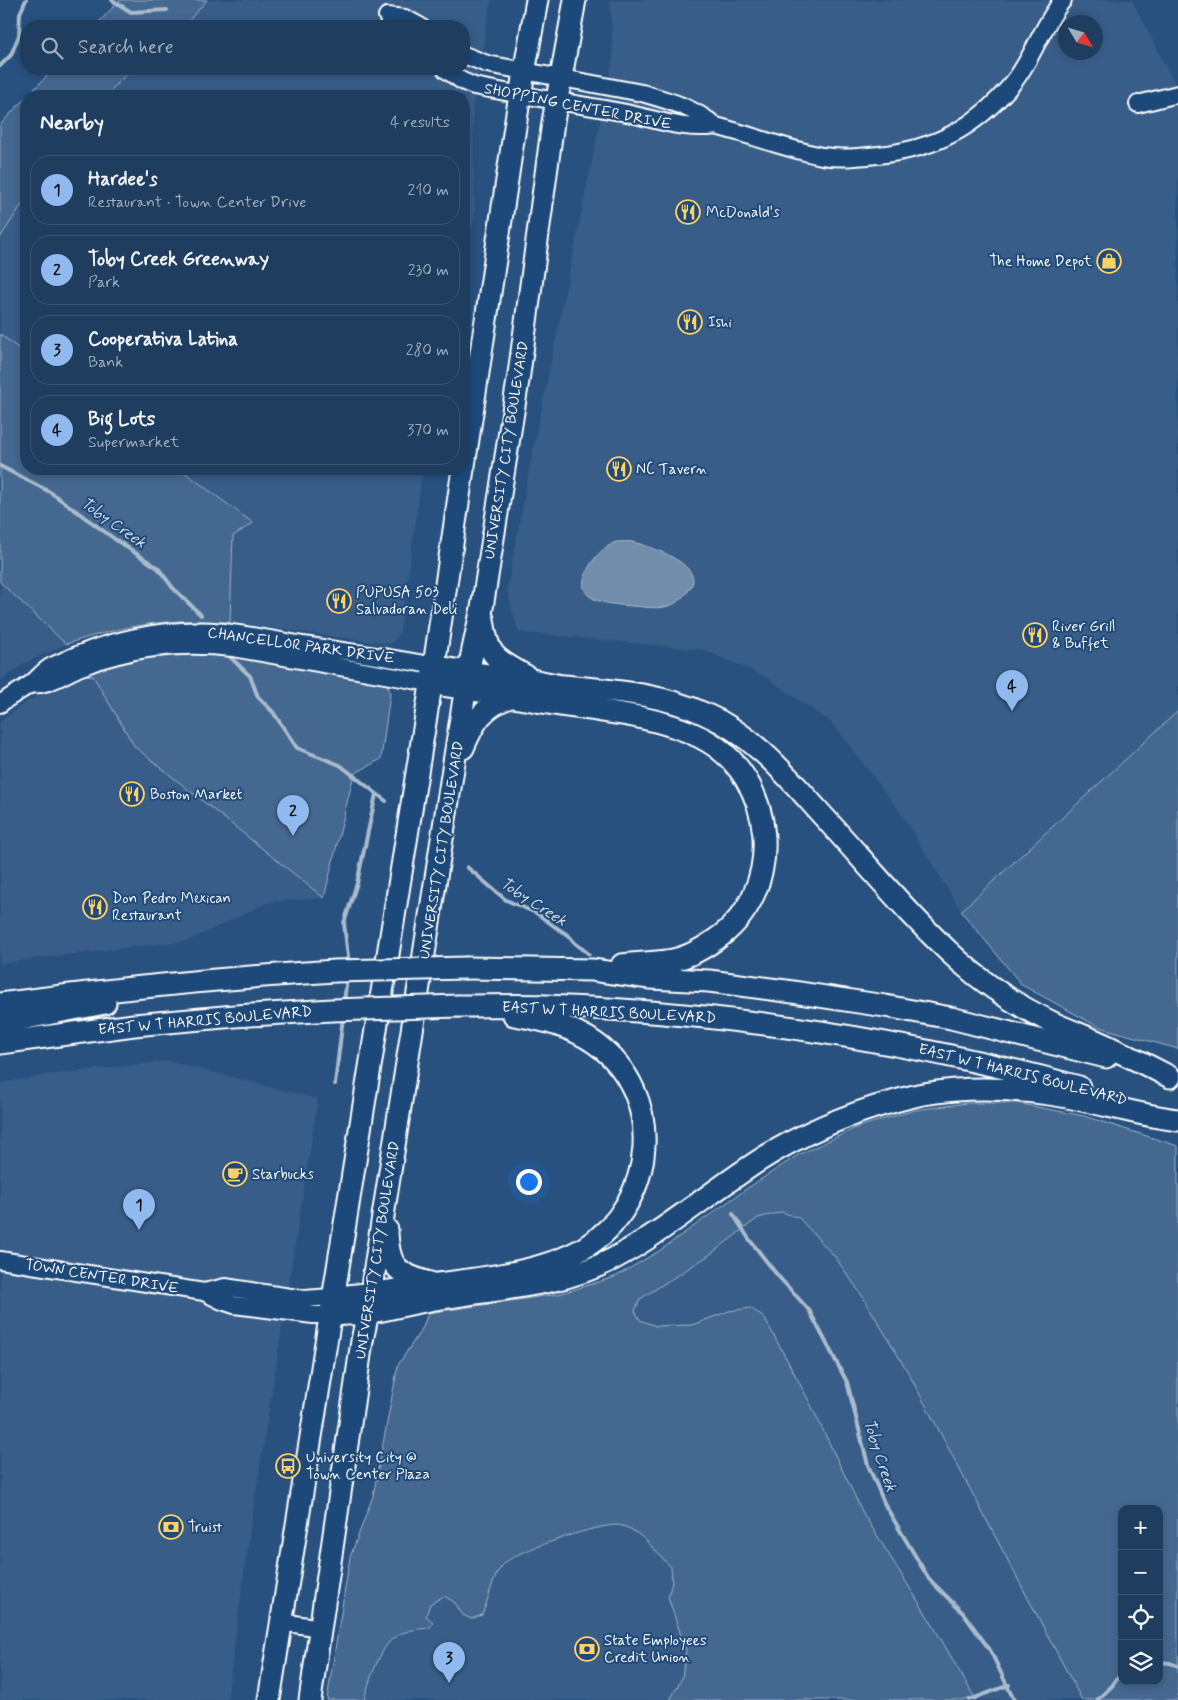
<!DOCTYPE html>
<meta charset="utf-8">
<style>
body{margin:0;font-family:Mynerve,sans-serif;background:#264465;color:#f1f3f6}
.controls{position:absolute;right:15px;bottom:15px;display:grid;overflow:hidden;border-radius:10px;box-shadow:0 2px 8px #0003}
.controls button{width:45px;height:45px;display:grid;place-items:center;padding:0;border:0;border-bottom:1px solid #3c5674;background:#1e3d5f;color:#f1f3f6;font:25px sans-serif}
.compass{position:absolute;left:1058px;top:15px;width:45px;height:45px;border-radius:50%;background:#1e3d5f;box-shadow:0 2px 8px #0003;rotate:128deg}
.you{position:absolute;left:528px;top:1181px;width:18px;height:18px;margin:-12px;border:4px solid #fff;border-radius:50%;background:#1a73e8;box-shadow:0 0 0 8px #1a73e833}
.badge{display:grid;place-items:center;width:32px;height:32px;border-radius:50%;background:#90b9f0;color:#111;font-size:16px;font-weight:700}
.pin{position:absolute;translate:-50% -41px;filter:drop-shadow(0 1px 2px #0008)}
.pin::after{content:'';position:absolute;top:26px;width:18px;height:15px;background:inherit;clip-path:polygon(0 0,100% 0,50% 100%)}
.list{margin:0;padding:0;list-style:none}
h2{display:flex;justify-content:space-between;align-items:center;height:65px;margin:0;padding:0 20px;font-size:21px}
h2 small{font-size:16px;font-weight:400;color:#a1aebd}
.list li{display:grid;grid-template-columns:32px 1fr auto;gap:15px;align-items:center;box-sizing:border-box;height:70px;margin:0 10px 10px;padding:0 10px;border:1px solid #3c5674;border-radius:20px}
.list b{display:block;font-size:19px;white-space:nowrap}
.list p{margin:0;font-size:16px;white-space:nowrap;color:#a1aebd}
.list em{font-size:16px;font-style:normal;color:#a1aebd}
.icon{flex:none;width:28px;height:28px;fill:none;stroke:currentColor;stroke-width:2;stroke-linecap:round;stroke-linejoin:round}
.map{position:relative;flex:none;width:1178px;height:1700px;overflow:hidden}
.search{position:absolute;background:#1e3d5f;box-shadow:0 2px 8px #0003;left:20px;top:20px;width:450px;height:55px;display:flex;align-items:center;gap:12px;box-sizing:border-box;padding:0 18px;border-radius:20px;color:#a1aebd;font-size:19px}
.panel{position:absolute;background:#1e3d5f;box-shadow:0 2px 8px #0003;left:20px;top:90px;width:450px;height:385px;border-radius:20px}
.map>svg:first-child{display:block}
.built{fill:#375d88;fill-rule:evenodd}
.green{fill:#446890;stroke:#a2b4c8;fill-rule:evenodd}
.water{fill:#718dab;stroke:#aabbcd}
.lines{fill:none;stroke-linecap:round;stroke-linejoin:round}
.stream{stroke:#aabbcd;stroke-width:4}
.minor-casing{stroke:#fff;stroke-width:20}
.major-casing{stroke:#fff;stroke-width:25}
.minor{stroke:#1f4a7a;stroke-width:16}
.major{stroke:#1f4a7a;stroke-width:21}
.major-bridge-casing{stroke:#fff;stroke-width:25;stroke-linecap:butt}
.major-bridge{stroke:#1f4a7a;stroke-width:21}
.labels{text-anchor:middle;stroke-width:4;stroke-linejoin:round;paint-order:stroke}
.street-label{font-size:15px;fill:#fff;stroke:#1f4a7a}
.poi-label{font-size:15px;fill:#fff;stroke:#1f4a7a;text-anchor:start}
.water-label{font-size:16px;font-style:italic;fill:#d4dde6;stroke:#1f4a7a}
</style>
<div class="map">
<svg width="1178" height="1700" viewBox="0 0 1178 1700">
<rect width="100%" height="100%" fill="#28517f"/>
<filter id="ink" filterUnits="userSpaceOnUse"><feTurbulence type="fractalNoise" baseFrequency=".02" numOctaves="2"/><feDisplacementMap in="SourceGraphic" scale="10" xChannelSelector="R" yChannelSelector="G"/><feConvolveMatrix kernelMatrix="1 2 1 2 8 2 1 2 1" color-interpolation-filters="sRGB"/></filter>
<g filter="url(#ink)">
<path class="built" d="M120 0H491L473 105 475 216 464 260V96H27L54 69H464V26H95Z
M610 0H1132L1174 82 1178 95V711L961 911 903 816 832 723 766 677 704 650 518 632 507 589 533 450 613 58ZM1066 22H1096V52H1066Z
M26 97V377L0 357V125Z
M145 469H423L400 632 394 642 389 644 230 622 233 536Z
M0 582 66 644 25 663 0 681Z
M82 674 93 675 135 747 324 898 269 902 188 941 39 958 0 964V722L28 701Z
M168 1061 318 1099 250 1530 227 1700H0V1083L47 1075Z
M984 1114 1178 1148V1700H338L407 1365ZM1122 1509H1159V1681H1122Z"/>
<path class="green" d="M120 0H207L184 26H95Z
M54 69H132L105 96H27Z
M26 97V198L0 238V125Z
M0 334 26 354V469H180L253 523 233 536 230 622C213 622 196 620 179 621 140 623 103 632 66 644L0 582Z
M198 654 233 656 378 678 388 686 390 694 381 759 354 774 324 898 135 747 93 676 82 674 139 659Z
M1178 711V1049L1099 1027 1022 985 961 911Z
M967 1103H1016L1084 1116 1178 1146V1700H1082L909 1374 863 1297 835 1257 799 1218 782 1212 758 1218 708 1256 640 1299 635 1311 640 1320 656 1326 692 1325 729 1311 751 1308 765 1319 807 1397 863 1513 931 1622 976 1700H670L682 1678 686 1650 668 1597 672 1582 671 1567C655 1552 645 1534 623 1526 608 1520 537 1546 521 1553 515 1556 506 1561 502 1566 491 1580 489 1599 482 1615L471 1619 463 1615 454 1602 444 1596 430 1604 426 1616 433 1622 430 1628C418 1629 405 1630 395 1637 381 1645 368 1684 364 1700H327L350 1557 373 1496 398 1365 423 1327 428 1313 559 1294 615 1277 659 1251 749 1187 798 1155 858 1127 915 1110ZM1122 1509H1159V1681H1122Z"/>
<path class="water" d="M616 542C622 542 627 541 632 542 647 545 694 561 693 581 692 589 683 597 677 602 664 611 647 607 632 606 608 604 569 602 589 567 596 555 603 548 616 542Z"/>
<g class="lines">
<path class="stream" d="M112 0 131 12 167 10
M0 66 11 55 19 35 20 13 26 0
M0 466 50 492 116 540 158 568 173 588 201 615
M226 653 250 676 258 697 273 712 297 748 340 765 386 801
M467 867 506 900 536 913 554 926 569 936 575 943 589 954
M349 965 344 923 357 883 376 794
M344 1002 347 977
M335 1084 343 1017
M733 1214 749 1239 778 1276 809 1310 847 1382 868 1465 885 1505 929 1579 963 1613 990 1650 1014 1700
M1159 1662 1170 1663 1178 1666
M969 1700 1009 1685
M1097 1700 1112 1686 1122 1672"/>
<g class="minor-casing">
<path id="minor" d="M392 26 387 16 405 18 420 26
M445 69 462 81 474 86C523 96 572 103 621 112 653 118 683 131 716 126 692 107 670 101 642 93L487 64 464 55
M1138 104 1178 94
M716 126C751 135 786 149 822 156 841 159 859 157 878 155 935 149 975 128 1012 84 1033 59 1042 25 1063 0
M30 684C48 687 65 673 81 667 93 662 105 658 118 655 156 645 195 644 233 648L430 683
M0 704C9 697 19 692 29 685 37 680 42 671 52 666 104 640 166 626 224 632 251 635 277 640 303 645 347 652 390 657 434 666
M0 1260 204 1292
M330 1315H313L234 1305 222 1301 204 1292 225 1287 304 1299 332 1297
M281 1622 321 1628"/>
</g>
<g class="major-casing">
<path id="major" d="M464 466 518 107 537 0
M483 619C488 657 494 658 526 676
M434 666C465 673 497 676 529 680 541 681 552 685 564 686 613 691 660 693 705 714 754 735 789 778 824 817 868 865 910 917 959 961 986 985 1018 1006 1051 1022 1070 1031 1091 1038 1111 1048 1131 1057 1151 1067 1170 1077
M430 683C474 690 517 698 560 705 607 712 657 716 700 737 777 775 788 891 715 940 701 950 684 959 667 961 652 963 637 963 622 965
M463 748C474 722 482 707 510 697
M467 968 592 970 650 978 709 981 786 991 885 1006 951 1018 1106 1057
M0 1004C111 989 223 978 335 971
M459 1006C488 1006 517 1005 546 1006 726 1012 905 1040 1079 1087
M0 1023 105 1003
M0 1043 134 1025 235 1016 332 1010
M387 1230C388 1266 396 1274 430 1283
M332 1297C368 1295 402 1289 438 1284 484 1278 543 1272 584 1248 657 1204 667 1094 595 1043 571 1026 543 1020 514 1015
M330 1315C343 1314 358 1314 371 1312 395 1308 418 1301 442 1298 501 1288 559 1287 613 1259 665 1231 710 1192 760 1160 801 1134 845 1115 892 1102 902 1099 913 1096 923 1094 964 1087 1008 1088 1049 1094 1093 1100 1134 1115 1178 1120
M269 1700 434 666 463 469
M310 1700 362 1341 368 1312 468 673 482 608 519 374 553 122 575 0"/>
</g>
<use href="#minor" class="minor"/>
<use href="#major" class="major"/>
<g class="major-bridge-casing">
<path id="major-bridge" d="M335 971 467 968
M332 1010 459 1006"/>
</g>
<use href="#major-bridge" class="major-bridge"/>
</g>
</g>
<defs>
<g id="restaurant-ring" transform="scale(1.25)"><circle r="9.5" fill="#1f4a7a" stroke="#ffd166" stroke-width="1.5"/><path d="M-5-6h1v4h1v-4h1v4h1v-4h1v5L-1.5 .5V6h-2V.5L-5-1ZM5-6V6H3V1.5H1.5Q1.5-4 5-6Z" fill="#ffd166"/></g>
<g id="shop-ring" transform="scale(1.25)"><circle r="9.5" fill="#1f4a7a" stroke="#ffd166" stroke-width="1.5"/><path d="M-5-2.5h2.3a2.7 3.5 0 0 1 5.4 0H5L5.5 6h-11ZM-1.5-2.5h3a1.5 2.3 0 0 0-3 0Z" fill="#ffd166"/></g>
<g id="cafe-ring" transform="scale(1.25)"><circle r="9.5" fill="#1f4a7a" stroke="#ffd166" stroke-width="1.5"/><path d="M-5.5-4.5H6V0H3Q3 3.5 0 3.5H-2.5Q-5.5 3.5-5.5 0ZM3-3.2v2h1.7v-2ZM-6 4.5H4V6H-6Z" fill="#ffd166"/></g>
<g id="bus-ring" transform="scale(1.25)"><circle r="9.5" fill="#1f4a7a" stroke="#ffd166" stroke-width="1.5"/><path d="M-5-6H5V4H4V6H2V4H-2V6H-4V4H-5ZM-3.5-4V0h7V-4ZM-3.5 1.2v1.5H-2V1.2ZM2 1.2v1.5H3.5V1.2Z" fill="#ffd166"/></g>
<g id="bank-ring" transform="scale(1.25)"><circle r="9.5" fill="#1f4a7a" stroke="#ffd166" stroke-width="1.5"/><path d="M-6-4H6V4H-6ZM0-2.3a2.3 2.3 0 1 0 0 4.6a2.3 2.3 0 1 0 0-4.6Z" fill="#ffd166"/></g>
</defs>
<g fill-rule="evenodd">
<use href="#restaurant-ring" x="688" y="212"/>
<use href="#shop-ring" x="1109" y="261"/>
<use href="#restaurant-ring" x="690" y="322"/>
<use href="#restaurant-ring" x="619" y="469"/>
<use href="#restaurant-ring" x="339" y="601"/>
<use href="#restaurant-ring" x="1035" y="635"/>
<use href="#restaurant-ring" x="132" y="794"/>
<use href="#restaurant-ring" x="95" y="907"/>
<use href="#cafe-ring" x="235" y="1174"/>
<use href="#bus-ring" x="288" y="1466"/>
<use href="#bank-ring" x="171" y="1527"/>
<use href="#bank-ring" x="587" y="1649"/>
</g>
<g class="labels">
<g class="street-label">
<text transform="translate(578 106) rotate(11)" y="5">SHOPPING CENTER DRIVE</text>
<text transform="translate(506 450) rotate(-81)" y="5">UNIVERSITY CITY BOULEVARD</text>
<text transform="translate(301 645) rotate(8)" y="5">CHANCELLOR PARK DRIVE</text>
<text transform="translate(441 850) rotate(-81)" y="5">UNIVERSITY CITY BOULEVARD</text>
<text transform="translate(609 1012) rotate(3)" y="5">EAST W T HARRIS BOULEVARD</text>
<text transform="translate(205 1020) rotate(-5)" y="5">EAST W T HARRIS BOULEVARD</text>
<text transform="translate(1023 1074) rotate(14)" y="5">EAST W T HARRIS BOULEVARD</text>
<text transform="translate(377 1250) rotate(-81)" y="5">UNIVERSITY CITY BOULEVARD</text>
<text transform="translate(102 1276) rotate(9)" y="5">TOWN CENTER DRIVE</text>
</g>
<g class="poi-label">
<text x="706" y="217">McDonald's</text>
<text x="1092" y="266" text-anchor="end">The Home Depot</text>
<text x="708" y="327">Ishi</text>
<text x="636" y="474">NC Tavern</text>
<text x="356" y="597">PUPUSA 503<tspan x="356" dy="17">Salvadoran Deli</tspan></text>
<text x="1052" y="631">River Grill<tspan x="1052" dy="17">&amp; Buffet</tspan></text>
<text x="150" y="799">Boston Market</text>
<text x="112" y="903">Don Pedro Mexican<tspan x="112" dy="17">Restaurant</tspan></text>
<text x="252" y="1179">Starbucks</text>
<text x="306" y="1462">University City @<tspan x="306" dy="17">Town Center Plaza</tspan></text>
<text x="188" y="1532">Truist</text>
<text x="604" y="1645">State Employees<tspan x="604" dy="17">Credit Union</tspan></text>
</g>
<g class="water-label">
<text transform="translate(114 522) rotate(35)" y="6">Toby Creek</text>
<text transform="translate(534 901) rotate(33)" y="6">Toby Creek</text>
<text transform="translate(881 1455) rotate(72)" y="6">Toby Creek</text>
</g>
</g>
</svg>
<div class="controls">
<button>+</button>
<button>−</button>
<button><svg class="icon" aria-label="locate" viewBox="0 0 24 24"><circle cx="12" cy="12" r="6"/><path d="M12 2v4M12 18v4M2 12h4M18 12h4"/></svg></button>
<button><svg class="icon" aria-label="layers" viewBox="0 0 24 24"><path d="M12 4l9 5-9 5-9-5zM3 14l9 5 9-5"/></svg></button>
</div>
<svg class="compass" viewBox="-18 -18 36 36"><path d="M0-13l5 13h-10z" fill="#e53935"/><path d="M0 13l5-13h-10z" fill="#a1aebd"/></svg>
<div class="you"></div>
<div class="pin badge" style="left:139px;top:1230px">1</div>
<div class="pin badge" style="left:293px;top:836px">2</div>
<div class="pin badge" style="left:449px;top:1683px">3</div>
<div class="pin badge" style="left:1012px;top:711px">4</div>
<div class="search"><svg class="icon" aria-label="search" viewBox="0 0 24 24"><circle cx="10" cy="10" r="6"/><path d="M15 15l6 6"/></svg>Search here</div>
<section class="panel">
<h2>Nearby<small>4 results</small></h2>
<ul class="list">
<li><span class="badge">1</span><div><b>Hardee's</b><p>Restaurant · Town Center Drive</p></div><em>210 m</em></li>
<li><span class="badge">2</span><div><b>Toby Creek Greenway</b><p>Park</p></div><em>230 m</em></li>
<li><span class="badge">3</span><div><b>Cooperativa Latina</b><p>Bank</p></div><em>280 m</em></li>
<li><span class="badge">4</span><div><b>Big Lots</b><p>Supermarket</p></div><em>370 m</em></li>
</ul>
</section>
</div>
